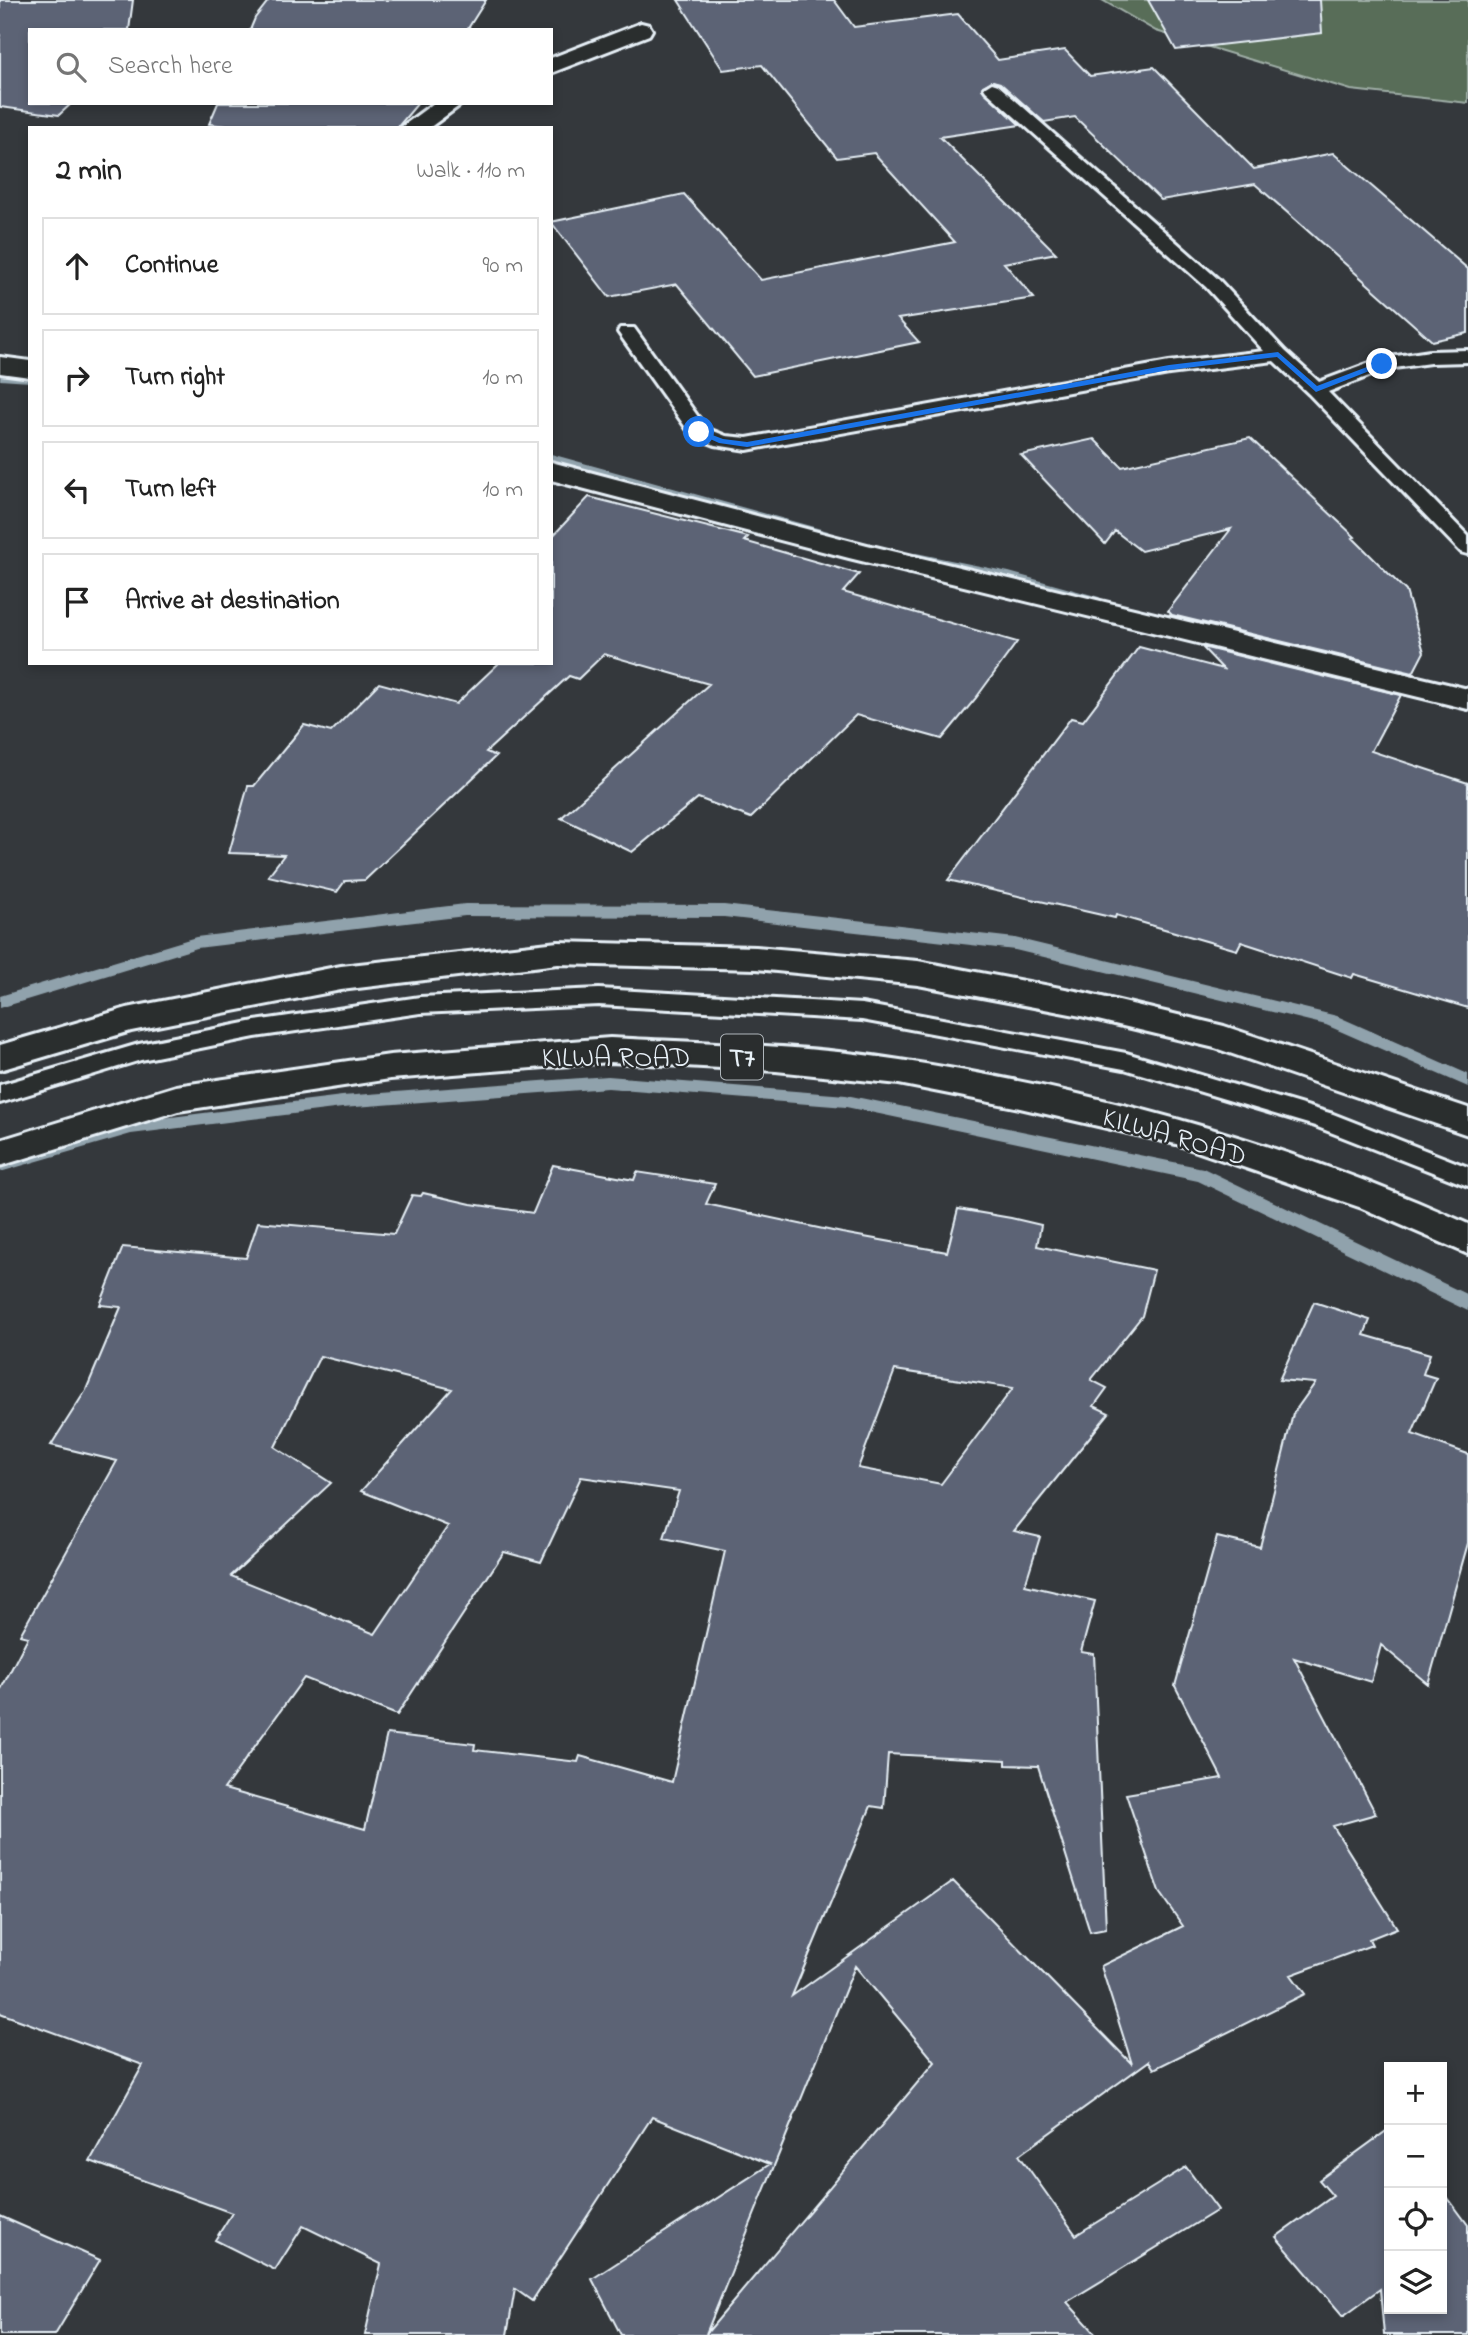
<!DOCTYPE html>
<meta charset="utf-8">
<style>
body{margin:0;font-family:"Indie Flower",sans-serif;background:#f2f2f2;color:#222}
.controls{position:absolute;right:21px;bottom:21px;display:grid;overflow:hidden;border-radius:0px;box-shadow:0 4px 10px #0003}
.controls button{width:63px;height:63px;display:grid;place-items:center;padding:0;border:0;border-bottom:2px solid #e0e0e0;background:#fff;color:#222;font:35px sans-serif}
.stop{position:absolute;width:21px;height:21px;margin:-16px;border:5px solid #1a73e8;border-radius:50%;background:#fff}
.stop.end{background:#1a73e8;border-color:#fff;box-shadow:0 2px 7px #0008}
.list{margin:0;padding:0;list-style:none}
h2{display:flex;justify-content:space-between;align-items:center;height:91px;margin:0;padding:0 28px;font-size:30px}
h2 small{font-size:23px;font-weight:400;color:#767676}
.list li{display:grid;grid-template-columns:46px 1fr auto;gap:21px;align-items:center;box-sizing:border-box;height:98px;margin:0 14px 14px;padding:0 14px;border:2px solid #e0e0e0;border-radius:0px}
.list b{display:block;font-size:26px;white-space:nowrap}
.list em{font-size:23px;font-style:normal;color:#767676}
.icon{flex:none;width:38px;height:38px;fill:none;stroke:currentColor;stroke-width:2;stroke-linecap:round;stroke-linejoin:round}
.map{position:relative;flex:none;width:1468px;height:2335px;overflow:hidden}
.search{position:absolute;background:#fff;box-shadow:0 4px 10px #0003;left:28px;top:28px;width:525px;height:77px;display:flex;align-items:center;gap:18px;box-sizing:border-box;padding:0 24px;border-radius:0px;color:#767676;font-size:26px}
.panel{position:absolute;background:#fff;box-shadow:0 4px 10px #0003;left:28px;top:126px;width:525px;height:539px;border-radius:0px}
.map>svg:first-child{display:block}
.green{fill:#596d58;stroke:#a0afa8;stroke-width:2}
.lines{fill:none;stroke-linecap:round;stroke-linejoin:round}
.stream{fill:#90a2ac;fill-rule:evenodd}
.building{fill:#5c6374;stroke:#e8f1f8;stroke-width:2;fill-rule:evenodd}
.service-casing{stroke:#e8f1f8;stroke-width:6}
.minor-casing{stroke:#e8f1f8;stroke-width:6}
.tertiary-casing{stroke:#e8f1f8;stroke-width:6}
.trunk-casing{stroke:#e8f1f8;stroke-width:6}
.service{fill:#2a2d2e;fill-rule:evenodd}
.minor{fill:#2a2d2e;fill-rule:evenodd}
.tertiary{fill:#2a2d2e;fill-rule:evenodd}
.trunk{fill:#2a2d2e;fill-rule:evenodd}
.route{fill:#1a73e8}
.labels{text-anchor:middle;stroke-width:5;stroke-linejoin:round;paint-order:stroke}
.shield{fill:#2a2d2e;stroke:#afb6bb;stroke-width:2}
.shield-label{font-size:26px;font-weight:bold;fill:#e8f1f8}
.street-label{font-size:28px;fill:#e8f1f8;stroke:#2a2d2e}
</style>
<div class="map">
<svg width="1468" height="2335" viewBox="0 0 1468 2335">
<rect width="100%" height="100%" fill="#34383c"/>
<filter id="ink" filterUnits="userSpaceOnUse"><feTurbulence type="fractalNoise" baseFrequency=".0143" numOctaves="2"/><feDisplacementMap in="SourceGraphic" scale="14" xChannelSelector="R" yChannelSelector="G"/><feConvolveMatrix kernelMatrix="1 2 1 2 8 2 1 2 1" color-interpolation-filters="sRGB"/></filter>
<g filter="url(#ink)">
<path class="green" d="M1102 0H1468V103L1351 90 1156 31Z"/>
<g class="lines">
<path class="stream" d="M0 372 30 374V382L0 380Z
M551 454 828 531 830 534 823 538 818 537 551 463Z
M916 553 1009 572 1099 597 1102 600 1094 605 1007 581 911 561 908 558 911 555Z
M465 904 724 905 1015 938 1337 1016 1468 1074V1087L1326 1025 1015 950 724 917 465 916 197 948 0 1008V996L196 937Z
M608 1076 846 1095 1203 1168 1468 1295V1311L1198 1181 846 1107 608 1088 342 1108 131 1134 0 1172V1158L131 1122 342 1096Z"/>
</g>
<path class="building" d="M0 0H133L129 30H30V103H72L59 115 0 107Z
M269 0H486L467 30H250L255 18Z
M678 0H834L854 27 958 14 998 60 1065 50 1090 76 1154 67 1254 169 1333 153 1468 269V333L1432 341 1255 184 1161 200 1075 117 1044 122 1000 83 993 81 983 86 982 89 1020 125 940 137 1056 253 1004 263 1034 298 898 319 919 342 753 376 677 284 609 297 551 222 684 194 761 280 955 242 874 153 837 158 762 65 723 70Z
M1148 0H1320L1322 33 1176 50Z
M218 103H418L397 128H246L209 124Z
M1250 438 1355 537 1353 538 1406 591 1424 652 1413 673 1172 615 1168 611 1231 529 1141 551 1115 531 1105 544 1021 455 1094 439 1122 467Z
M589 497 748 537 744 541 859 574 843 592 1017 642 976 698 942 739 856 715 751 818 698 798 632 852 561 818 709 684 604 654 578 679 569 676 486 752 496 756 365 880 345 881 337 892 268 876 284 855 229 853 248 786H254L304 725 331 732 379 683 456 704 499 663H551V538Z
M1139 647 1223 669 1202 647 1401 695 1371 751 1468 783V1008L1354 974 1352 978 1241 942 1237 950 1116 915 1115 918 948 880 1071 718 1083 721Z
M553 1165 634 1180 637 1172 715 1184 706 1204 842 1233 947 1252 958 1209 1011 1218 1041 1225 1037 1246 1154 1270 1142 1316 1091 1380 1107 1388 1094 1406 1109 1413 1014 1531 1040 1537 1025 1585 1095 1601 1081 1652 1094 1654 1106 1929 1090 1932 1038 1766 1006 1765V1760L888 1754 884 1808 871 1806 792 1996 953 1881 1132 2064 1101 1966 1183 1926 1159 1892 1126 1794 1222 1778 1175 1686 1217 1537 1260 1547 1293 1414 1315 1383 1279 1380 1314 1302 1370 1320 1364 1335 1430 1354 1423 1374 1436 1378 1412 1434 1468 1454V1543L1428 1684 1381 1645 1371 1682 1294 1658 1376 1814 1333 1826 1397 1928 1369 1939 1372 1945 1291 1975 1305 1994 1154 2069 1149 2061 1019 2155 1076 2235 1186 2167 1218 2210 1067 2302 1097 2335H621L592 2279 770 2164 652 2117 532 2301 515 2289 507 2335H365L381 2264 303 2226 275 2270 215 2240 232 2213 90 2161 143 2065 0 2013V1691L28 1637 20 1635 117 1461 51 1445 86 1390 121 1307 100 1305 123 1247 246 1258 258 1222 394 1234 412 1195 421 1196 423 1193 471 1204 533 1213ZM320 1356 452 1389 361 1491 448 1526 375 1634 231 1576 331 1483 275 1447ZM895 1370 1013 1388 941 1484 858 1468ZM581 1477 679 1491 664 1538 725 1551 672 1782 580 1756 578 1762 474 1750 475 1744 387 1734 365 1829 224 1789 304 1678 397 1715 504 1552 541 1562ZM855 1966 935 2062 706 2334 774 2166Z
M1389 2129V2309H1442V2190L1468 2225V2335H1384L1380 2289 1343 2316 1276 2237 1333 2196 1319 2180Z
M0 2216 100 2260 55 2335H0Z"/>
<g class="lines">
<g class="service-casing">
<path id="service" d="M992 83 998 85 1218 279 1285 351 1319 382 1383 358 1430 351 1468 350V362L1430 363 1387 369 1328 392 1468 536V554L1461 552 1309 394 1274 361 1169 374 747 450 715 445 692 436 618 332 620 328H634L706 428 726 436 747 438 1169 362 1264 351 1206 287 986 91 984 88Z
M599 989 862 1004 1126 1053 1333 1114 1468 1167V1186L1315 1126 1124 1069 862 1020 599 1005 420 1013 255 1037 141 1060 0 1103V1085L139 1044 255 1021 420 997Z"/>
</g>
<g class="minor-casing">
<path id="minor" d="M641 23 649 25 652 30 649 35 551 73V58Z
M434 103H463L429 128H400Z"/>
</g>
<g class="tertiary-casing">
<path id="tertiary" d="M0 357 30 361V377L0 373Z
M551 462 867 545 1468 689V709L849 558 551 480Z"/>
</g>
<g class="trunk-casing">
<path id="trunk" d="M558 942 756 947 918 961 1081 992 1224 1026 1468 1108V1135L1215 1048 1081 1016 918 985 756 969 558 964 341 990 131 1031 0 1070V1045L127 1008 341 966Z
M610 1038C707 1043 805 1045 900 1060 1095 1090 1289 1143 1468 1224V1254L1362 1208 1176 1144 1020 1108 899 1084 776 1071 610 1062 390 1079 178 1111 0 1166V1140L176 1086 390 1055Z"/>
</g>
<use href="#service" class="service"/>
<use href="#minor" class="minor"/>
<use href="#tertiary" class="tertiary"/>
<use href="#trunk" class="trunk"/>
</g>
</g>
<path class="route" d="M1278 352 1317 386 1380 362 1387 364 1316 392 1277 357 1169 370 747 447 719 443 695 432 699 430 723 439 747 442 1169 365Z"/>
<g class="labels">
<rect class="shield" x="721" y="1034.5" width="42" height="45" rx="5"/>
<g class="shield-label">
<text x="742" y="1066">T7</text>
</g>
<g class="street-label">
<text x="616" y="1066">KILWA ROAD</text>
<text transform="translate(1175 1135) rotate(16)" y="10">KILWA ROAD</text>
</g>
</g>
</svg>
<div class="controls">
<button>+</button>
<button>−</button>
<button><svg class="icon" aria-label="locate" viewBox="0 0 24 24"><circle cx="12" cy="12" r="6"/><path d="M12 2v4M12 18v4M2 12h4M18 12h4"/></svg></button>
<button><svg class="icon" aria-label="layers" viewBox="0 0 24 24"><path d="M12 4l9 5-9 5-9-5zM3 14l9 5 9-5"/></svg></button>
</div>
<div class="stop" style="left:699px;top:432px"></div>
<div class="stop end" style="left:1382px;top:364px"></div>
<div class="search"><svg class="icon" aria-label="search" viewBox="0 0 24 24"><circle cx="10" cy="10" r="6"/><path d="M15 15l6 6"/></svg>Search here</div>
<section class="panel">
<h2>2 min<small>Walk · 110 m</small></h2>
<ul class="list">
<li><svg class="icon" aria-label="ahead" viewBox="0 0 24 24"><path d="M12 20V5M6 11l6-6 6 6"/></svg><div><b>Continue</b></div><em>90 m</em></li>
<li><svg class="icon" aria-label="right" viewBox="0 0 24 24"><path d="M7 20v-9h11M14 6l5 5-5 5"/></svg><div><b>Turn right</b></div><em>10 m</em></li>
<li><svg class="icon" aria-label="left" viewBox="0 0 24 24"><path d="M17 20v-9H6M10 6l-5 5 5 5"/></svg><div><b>Turn left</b></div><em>10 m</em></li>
<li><svg class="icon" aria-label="arrive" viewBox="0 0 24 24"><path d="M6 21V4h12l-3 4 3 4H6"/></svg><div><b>Arrive at destination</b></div></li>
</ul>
</section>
</div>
